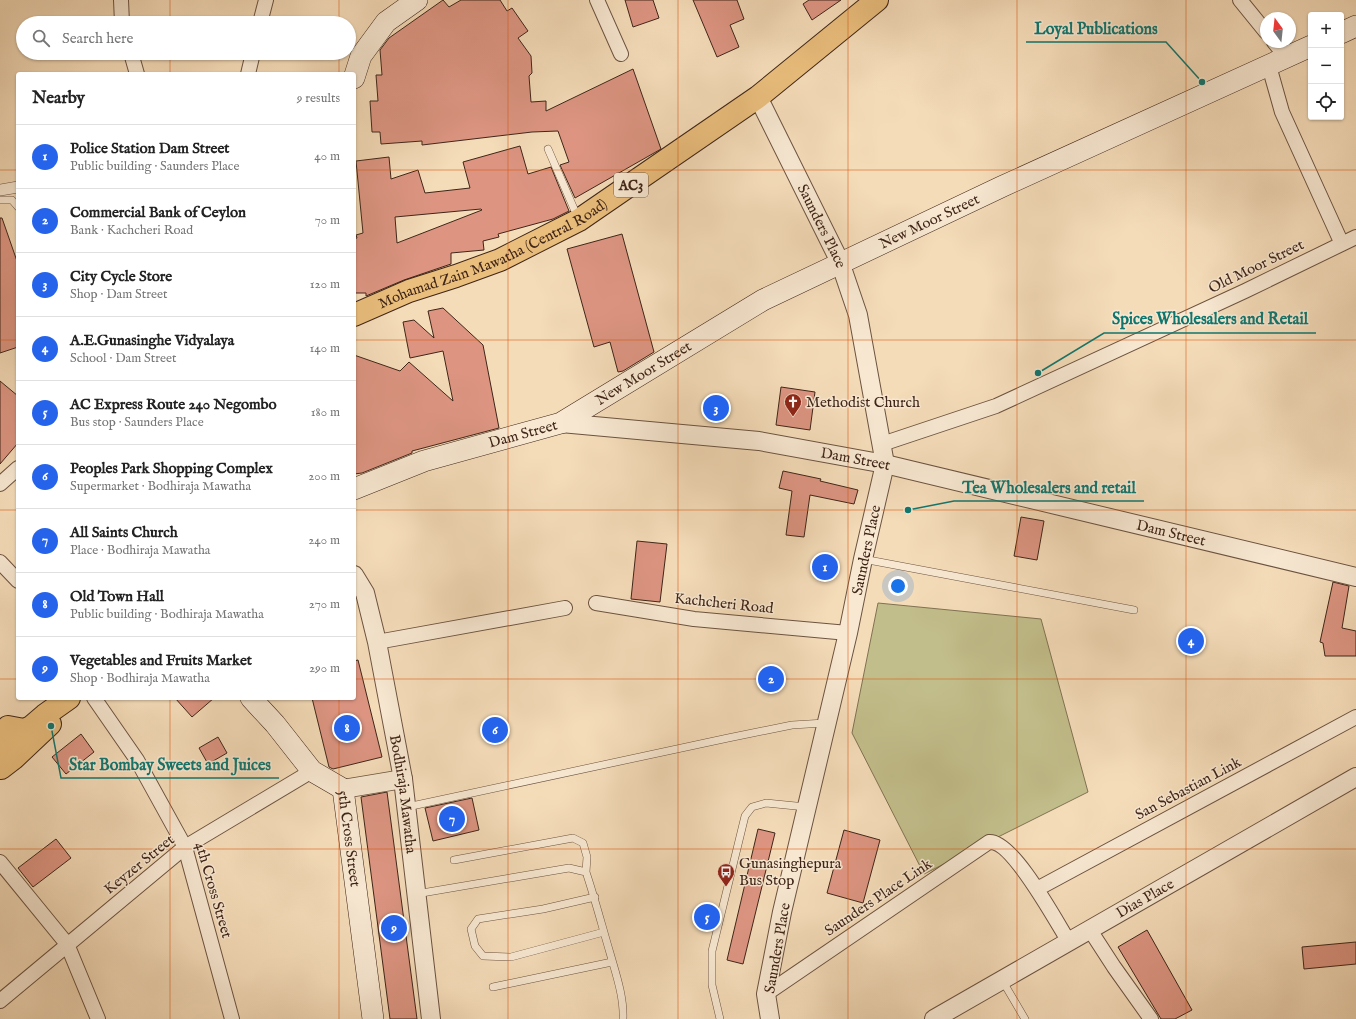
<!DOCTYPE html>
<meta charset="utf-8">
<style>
body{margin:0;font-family:"IM FELL English",serif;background:#f6f6f6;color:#222}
.controls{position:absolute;right:12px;top:12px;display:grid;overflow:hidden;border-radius:4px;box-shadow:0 1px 3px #0004}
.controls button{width:36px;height:36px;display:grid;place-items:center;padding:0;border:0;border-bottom:1px solid #e0e0e0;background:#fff;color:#222;font:20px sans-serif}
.compass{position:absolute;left:1260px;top:12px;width:36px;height:36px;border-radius:50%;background:#fff;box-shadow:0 1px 3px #0004;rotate:345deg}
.you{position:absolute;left:898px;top:586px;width:14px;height:14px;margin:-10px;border:3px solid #fff;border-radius:50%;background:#1a73e8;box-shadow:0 0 0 6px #1a73e833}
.badge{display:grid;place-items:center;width:26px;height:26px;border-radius:50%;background:#2563eb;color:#fff;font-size:13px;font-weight:700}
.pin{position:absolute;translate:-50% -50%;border:2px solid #fff;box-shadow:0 1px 4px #0006}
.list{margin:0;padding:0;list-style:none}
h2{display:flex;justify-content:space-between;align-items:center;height:52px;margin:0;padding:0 16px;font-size:17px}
h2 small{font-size:13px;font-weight:400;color:#767676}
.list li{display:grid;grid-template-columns:26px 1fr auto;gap:12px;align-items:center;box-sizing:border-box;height:64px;padding:0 16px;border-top:1px solid #e0e0e0}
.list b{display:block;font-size:15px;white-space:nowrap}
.list p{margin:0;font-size:13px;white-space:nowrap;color:#767676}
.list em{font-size:13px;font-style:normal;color:#767676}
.icon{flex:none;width:22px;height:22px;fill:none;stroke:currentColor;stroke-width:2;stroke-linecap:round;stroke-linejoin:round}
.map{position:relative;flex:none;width:1356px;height:1019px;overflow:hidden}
.search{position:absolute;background:#fff;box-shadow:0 1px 3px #0004;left:16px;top:16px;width:340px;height:44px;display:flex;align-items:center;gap:10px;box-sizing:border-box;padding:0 14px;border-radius:22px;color:#767676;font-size:15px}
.panel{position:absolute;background:#fff;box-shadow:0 1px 3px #0004;left:16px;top:72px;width:340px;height:628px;border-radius:4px}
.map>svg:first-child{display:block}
.green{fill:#c2be8b;stroke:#807252}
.building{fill:#dd9582;stroke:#3f2518;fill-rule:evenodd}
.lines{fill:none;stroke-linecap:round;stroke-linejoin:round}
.service-casing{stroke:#6c5340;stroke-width:8}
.pedestrian-casing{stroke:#6c5340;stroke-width:12}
.minor-casing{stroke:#6c5340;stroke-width:16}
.tertiary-casing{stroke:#6c5340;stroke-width:20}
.secondary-casing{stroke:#3f2518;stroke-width:22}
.primary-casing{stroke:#3f2518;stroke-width:24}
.service{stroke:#f8e8d2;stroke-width:7}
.pedestrian{stroke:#f8e8d2;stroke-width:11}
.minor{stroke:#f8e8d2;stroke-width:14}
.tertiary{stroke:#f8e8d2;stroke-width:18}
.secondary{stroke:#f8e8d2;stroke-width:21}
.primary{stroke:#eabe7c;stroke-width:22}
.grid{fill:none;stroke:#d7540d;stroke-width:1;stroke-opacity:0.55}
.labels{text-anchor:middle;stroke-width:3;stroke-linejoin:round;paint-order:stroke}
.shield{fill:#f8e8d2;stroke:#766050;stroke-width:1}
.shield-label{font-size:14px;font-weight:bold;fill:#3f2518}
.street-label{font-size:15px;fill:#3f2518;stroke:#f8e8d2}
.poi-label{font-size:15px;fill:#3f2518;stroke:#f8e8d2;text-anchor:start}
.leader{fill:none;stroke:#0f766e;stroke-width:1.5}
.callout-dot{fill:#0f766e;stroke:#f8e8d2;stroke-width:1.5}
.callout-label{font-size:16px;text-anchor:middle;font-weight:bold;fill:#0f766e;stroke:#f8e8d2;stroke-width:3;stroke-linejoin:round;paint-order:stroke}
</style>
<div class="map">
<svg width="1356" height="1019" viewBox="0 0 1356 1019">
<rect width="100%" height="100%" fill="#f5dcb9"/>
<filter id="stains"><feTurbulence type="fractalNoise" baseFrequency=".005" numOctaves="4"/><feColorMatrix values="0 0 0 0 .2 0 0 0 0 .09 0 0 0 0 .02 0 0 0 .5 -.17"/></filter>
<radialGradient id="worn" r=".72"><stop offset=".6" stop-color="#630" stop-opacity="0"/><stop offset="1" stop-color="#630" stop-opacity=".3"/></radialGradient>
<path class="green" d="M878 603 1041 619 1088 792 924 874 852 733Z"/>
<path class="building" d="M443 0 449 7 461 0H500L507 11 512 8 528 31 518 38 531 56 532 73 529 76 531 102 546 101V111L633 69 661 149 575 198 560 165 569 162 558 131 532 132 422 145V141L381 144 380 132H372L370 101H378L376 75H382L380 50 389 38Z
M625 0H653L659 18 633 27Z
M693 0H737L744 19 730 25 739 47 717 57Z
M809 0H841L812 20 803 4Z
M520 146 528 174 551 167 569 211 553 219 498 234 499 237 483 241 484 250 451 253V264L404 280 366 296V293H354V239L357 238 356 235 363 233 356 161 389 157 391 179 418 170 425 193 470 188 463 162ZM481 209 482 210 397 243 395 217Z
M0 218H2L18 264V347L0 353Z
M622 234 654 352 623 371 618 372 610 342 594 347 567 249Z
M443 308 483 345 499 428 412 451V453L362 473 354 474V355L400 371 409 362 453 401 443 351 410 358 403 322 414 320 434 338 428 311Z
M0 381 18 396V443L0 464Z
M781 387 815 392 810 430 776 425Z
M783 471 821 479 820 481 858 490 854 504 810 495 804 537 786 535 792 491 779 488Z
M1021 517 1044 521 1037 560 1014 556Z
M637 541 667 544 660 602 631 599Z
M1333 582 1349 586 1342 628 1356 631V656H1325L1323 643 1320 642Z
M358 660 382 757 333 769 329 767 312 698H354V661Z
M175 698H214L192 717Z
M81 734 94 752 66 774 52 757Z
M218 737 227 753 208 764 199 748Z
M387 792 417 1019H390L361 797Z
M472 798 479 830 433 841 425 808Z
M758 829 775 833 743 964 727 960Z
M844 830 880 840 863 903 827 893Z
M56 839 71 858 33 887 18 868Z
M1147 930 1192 1010 1175 1019H1161L1118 947Z
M1356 942V964L1304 969 1302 947Z"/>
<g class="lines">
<g class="service-casing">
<path id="service" d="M548 149 578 218
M0 200H12L18 207
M863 559 1134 610
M407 807 728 738 792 725 825 723
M454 860 573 838 583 843 587 857 586 872
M416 894 569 868 586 872C595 899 602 926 610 953 616 974 624 997 623 1019
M595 897 543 909 478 919 471 929 475 946 483 956 511 957 604 932
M1002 980 1025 1019
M493 987 612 962
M720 1019 712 985V951L745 816 752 807 766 803 806 807"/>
</g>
<g class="pedestrian-casing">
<path id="pedestrian" d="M0 190 18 187"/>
</g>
<g class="minor-casing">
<path id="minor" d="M121 0 122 23
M597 0 621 54
M1240 0 1266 32
M260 23 266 0
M1274 42 1287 58
M131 53 137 74
M1269 66 1282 112 1342 244
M248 74 253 53
M882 444 996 406 1245 291 1356 237
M0 484 18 468
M0 562 18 581
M596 603 694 619 848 633
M377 642 565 608
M94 698 137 760 185 847 232 1019
M0 862 67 944 98 1019
M1037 889 1356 717
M1090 930 1114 967 1151 1019
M766 994 989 842C1012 839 1057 923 1069 942
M0 1001 185 847 312 771"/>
</g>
<g class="tertiary-casing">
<g id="tertiary">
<path id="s1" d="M758 97 840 262 858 315 885 464 863 559 848 633 782 912 766 994 770 1019"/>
<path id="s2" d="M561 423 759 441 885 464 1356 577"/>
<path id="s3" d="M354 575 365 593 377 642 403 779 431 1019"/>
<path d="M343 789 403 779"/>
<path id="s4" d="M934 1019 1356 777"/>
</g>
</g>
<g class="secondary-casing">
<g id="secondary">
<path d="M1341 33 1356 26"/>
<path d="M354 78 361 56 386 22 417 0"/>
<path id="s5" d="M354 489 424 461 561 423 763 300 1001 187 1311 46"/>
<path id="s6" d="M251 698 275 724 312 771 343 789 373 1019"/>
</g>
</g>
<g class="primary-casing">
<g id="primary">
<path id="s7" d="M354 315 409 291 456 276 500 260 579 220 758 97 877 0"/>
<path d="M0 763C9 750 12 742 8 727L24 730 31 727 45 715 69 698"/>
<path d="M1 768 14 758 50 724"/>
</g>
</g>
<use href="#service" class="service"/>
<use href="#pedestrian" class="pedestrian"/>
<use href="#minor" class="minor"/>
<use href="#tertiary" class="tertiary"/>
<use href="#secondary" class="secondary"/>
<use href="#primary" class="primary"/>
</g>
<path class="grid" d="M170 0V23M339 0V23M508 0V1019M678 0V1019M848 0V1019M1017 0V1019M1186 0V1019M170 53V74M339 53V74M0 170H18M354 170H1356M0 340H18M354 340H1356M0 510H18M354 510H1356M0 679H18M354 679H1356M170 698V1019M339 698V1019M0 849H1356"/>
<defs>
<g id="church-pin" transform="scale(0.9)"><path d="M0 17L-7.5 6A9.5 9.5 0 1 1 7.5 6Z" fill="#8f2418" stroke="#f8e8d2"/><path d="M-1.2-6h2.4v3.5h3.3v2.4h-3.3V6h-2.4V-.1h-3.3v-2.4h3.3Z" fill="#fff"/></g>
<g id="bus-pin" transform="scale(0.9)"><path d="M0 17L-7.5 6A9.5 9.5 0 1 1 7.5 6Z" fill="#8f2418" stroke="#f8e8d2"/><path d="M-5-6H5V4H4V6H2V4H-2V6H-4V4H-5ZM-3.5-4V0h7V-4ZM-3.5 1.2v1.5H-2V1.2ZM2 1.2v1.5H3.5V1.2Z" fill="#fff"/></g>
</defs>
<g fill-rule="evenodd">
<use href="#church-pin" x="793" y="402"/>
<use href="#bus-pin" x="726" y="872"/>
</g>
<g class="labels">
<rect class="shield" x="614" y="173" width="34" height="24" rx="3"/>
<g class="shield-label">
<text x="631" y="190">AC3</text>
</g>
<g class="street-label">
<text dy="5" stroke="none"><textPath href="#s5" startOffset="638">New Moor Street</textPath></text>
<text dy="5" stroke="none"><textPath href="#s1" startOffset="144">Saunders Place</textPath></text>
<text dy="5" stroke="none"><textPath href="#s7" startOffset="152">Mohamad Zain Mawatha (Central Road)</textPath></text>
<text transform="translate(1256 266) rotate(-26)" y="5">Old Moor Street</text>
<text dy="5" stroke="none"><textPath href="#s5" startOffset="314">New Moor Street</textPath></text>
<text dy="5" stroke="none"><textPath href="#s5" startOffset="178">Dam Street</textPath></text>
<text dy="5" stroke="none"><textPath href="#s2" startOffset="297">Dam Street</textPath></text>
<text dy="5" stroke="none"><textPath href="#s2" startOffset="621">Dam Street</textPath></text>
<text transform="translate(866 550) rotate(-78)" y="5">Saunders Place</text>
<text transform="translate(724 603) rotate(6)" y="5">Kachcheri Road</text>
<text transform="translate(1188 788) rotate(-28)" y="5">San Sebastian Link</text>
<text dy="5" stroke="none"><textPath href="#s3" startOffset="226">Bodhiraja Mawatha</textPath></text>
<text dy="5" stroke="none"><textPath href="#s6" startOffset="181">5th Cross Street</textPath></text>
<text transform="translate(139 864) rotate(-39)" y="5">Keyzer Street</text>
<text transform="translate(214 890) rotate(74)" y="5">4th Cross Street</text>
<text transform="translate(878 897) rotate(-34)" y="5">Saunders Place Link</text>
<text dy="5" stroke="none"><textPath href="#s4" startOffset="243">Dias Place</textPath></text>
<text transform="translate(777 948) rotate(-80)" y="5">Saunders Place</text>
</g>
<g class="poi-label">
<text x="806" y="407">Methodist Church</text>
<text x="739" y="868">Gunasinghepura<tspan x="739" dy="17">Bus Stop</tspan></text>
</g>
</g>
<path class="leader" d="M1202 82L1166 42H1026M1038 373L1104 333H1316M908 510L954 501H1144M51 726L61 778H279"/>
<g class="callout-dot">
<circle cx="1202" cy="82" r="4"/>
<circle cx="1038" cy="373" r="4"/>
<circle cx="908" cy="510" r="4"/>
<circle cx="51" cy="726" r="4"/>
</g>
<g class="callout-label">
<text x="1096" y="34">Loyal Publications</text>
<text x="1210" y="324">Spices Wholesalers and Retail</text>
<text x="1049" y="493">Tea Wholesalers and retail</text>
<text x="170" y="770">Star Bombay Sweets and Juices</text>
</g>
<rect width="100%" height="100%" filter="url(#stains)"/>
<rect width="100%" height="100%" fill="url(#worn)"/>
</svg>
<div class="controls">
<button>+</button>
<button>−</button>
<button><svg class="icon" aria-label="locate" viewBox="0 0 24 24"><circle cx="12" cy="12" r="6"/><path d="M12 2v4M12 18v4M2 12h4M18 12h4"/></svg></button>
</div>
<svg class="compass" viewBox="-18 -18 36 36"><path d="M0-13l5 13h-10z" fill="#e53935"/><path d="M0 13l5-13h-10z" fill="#767676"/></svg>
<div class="you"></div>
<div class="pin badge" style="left:825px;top:567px">1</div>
<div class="pin badge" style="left:771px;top:679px">2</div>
<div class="pin badge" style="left:716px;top:408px">3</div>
<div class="pin badge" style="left:1191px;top:641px">4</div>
<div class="pin badge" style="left:707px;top:917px">5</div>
<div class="pin badge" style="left:495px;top:730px">6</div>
<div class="pin badge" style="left:452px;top:819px">7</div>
<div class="pin badge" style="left:347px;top:728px">8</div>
<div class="pin badge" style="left:394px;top:928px">9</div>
<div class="search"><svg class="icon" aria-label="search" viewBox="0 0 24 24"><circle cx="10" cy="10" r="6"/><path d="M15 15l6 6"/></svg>Search here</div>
<section class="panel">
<h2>Nearby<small>9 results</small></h2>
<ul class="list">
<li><span class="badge">1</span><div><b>Police Station Dam Street</b><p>Public building · Saunders Place</p></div><em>40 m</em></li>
<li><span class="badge">2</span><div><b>Commercial Bank of Ceylon</b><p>Bank · Kachcheri Road</p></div><em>70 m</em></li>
<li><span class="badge">3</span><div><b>City Cycle Store</b><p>Shop · Dam Street</p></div><em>120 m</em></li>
<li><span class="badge">4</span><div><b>A.E.Gunasinghe Vidyalaya</b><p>School · Dam Street</p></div><em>140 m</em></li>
<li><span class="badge">5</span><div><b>AC Express Route 240 Negombo</b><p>Bus stop · Saunders Place</p></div><em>180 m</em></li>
<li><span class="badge">6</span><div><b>Peoples Park Shopping Complex</b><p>Supermarket · Bodhiraja Mawatha</p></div><em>200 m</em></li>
<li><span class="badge">7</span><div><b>All Saints Church</b><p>Place · Bodhiraja Mawatha</p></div><em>240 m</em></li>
<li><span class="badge">8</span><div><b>Old Town Hall</b><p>Public building · Bodhiraja Mawatha</p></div><em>270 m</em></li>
<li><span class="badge">9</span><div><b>Vegetables and Fruits Market</b><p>Shop · Bodhiraja Mawatha</p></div><em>290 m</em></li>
</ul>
</section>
</div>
